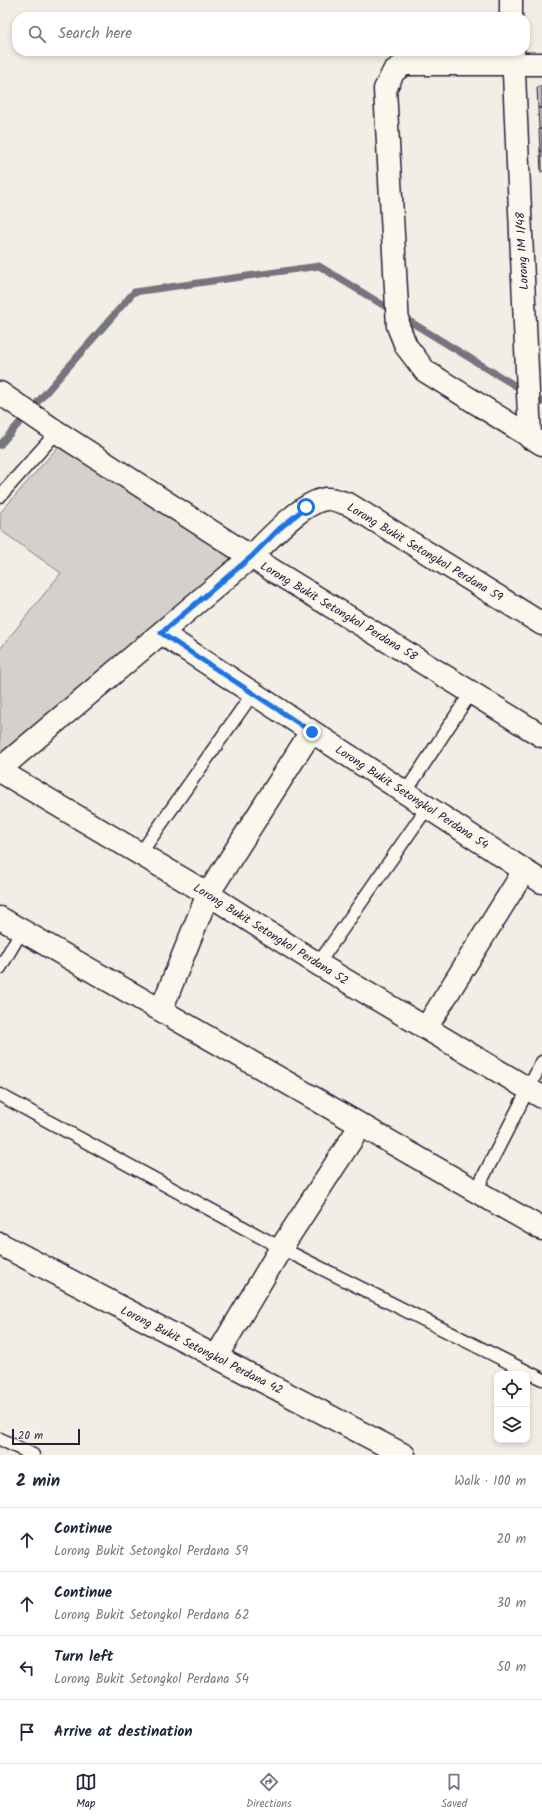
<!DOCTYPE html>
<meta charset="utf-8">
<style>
body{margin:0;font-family:Kalam,sans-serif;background:#f2f2f3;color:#1f2937}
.controls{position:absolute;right:12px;bottom:12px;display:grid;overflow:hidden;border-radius:8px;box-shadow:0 2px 6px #0003}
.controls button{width:36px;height:36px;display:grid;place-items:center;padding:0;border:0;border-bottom:1px solid #e0e1e3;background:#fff;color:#1f2937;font:20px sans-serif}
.scale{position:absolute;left:12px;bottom:10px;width:68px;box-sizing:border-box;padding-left:4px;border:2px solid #22223b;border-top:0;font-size:11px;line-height:14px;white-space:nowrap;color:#22223b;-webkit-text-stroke:3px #fbf7ec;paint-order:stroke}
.stop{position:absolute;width:12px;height:12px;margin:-9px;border:3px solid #1a73e8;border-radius:50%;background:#fff}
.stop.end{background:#1a73e8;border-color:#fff;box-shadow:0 1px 4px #0008}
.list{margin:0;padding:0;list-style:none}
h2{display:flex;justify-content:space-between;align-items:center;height:52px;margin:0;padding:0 16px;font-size:17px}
h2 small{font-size:13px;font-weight:400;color:#747a83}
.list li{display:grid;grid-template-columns:26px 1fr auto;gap:12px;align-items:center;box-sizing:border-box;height:64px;padding:0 16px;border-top:1px solid #e0e1e3}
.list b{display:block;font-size:15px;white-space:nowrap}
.list p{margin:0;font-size:13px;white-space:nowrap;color:#747a83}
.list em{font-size:13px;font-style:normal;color:#747a83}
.icon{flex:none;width:22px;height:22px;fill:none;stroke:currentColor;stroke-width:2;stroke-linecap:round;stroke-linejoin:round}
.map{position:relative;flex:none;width:542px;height:1455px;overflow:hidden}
.search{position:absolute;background:#fff;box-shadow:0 2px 6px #0003;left:12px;right:12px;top:12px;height:44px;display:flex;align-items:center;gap:10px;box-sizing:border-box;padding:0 14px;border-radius:16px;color:#747a83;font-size:15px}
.sheet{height:308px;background:#fff}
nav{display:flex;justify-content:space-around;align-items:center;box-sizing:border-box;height:56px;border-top:1px solid #e0e1e3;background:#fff;font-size:11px;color:#747a83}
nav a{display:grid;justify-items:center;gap:2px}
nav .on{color:#22223b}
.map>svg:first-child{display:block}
.green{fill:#d4d1cc;stroke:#7b7a84}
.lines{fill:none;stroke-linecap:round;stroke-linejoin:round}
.stream{stroke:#76747f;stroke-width:7}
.building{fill:#c2bebe;stroke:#22223b}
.service-casing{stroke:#22223b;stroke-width:15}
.minor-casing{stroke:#22223b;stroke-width:25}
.service{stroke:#fbf7ec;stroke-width:12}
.minor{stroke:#fbf7ec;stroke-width:22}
.route{stroke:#1a73e8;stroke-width:5}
.labels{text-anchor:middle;stroke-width:4;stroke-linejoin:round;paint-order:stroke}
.street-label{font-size:12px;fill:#22223b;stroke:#fbf7ec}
</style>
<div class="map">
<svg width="542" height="1455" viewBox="0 0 542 1455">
<rect width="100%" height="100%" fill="#f2eee5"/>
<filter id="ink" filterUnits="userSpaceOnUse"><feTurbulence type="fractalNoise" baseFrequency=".025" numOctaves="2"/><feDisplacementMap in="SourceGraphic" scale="8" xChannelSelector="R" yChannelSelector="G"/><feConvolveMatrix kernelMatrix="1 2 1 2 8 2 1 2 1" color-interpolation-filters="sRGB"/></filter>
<g filter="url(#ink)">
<path class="green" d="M58 447 251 557 0 769V649L61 573 0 530V513Z"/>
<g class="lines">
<path class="stream" d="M0 445 134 292 319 266 542 402"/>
</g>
<path class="building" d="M537 87H542V108H538Z
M538 108H542V129H539Z
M539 129H542V151H540Z
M540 151H542V172H541Z"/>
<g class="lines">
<g class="service-casing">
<path id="service" d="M0 496 57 432
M405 793 472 691
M140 854 253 693
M318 964 427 808
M0 968 22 930
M0 1095 281 1248 542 1379
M476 1191 542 1062
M0 1439 33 1455"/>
</g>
<g class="minor-casing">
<path id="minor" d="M511 0V17
M513 51 530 438
M542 64H405L394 71 385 89 398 326 406 346 425 371 542 444
M0 393 57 432 251 557 542 736
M161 633 542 882
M0 769 251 557C268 540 302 502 326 499 333 498 344 503 350 505L542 624
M0 771 208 894 318 964 542 1097
M0 918 542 1229
M161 1010 208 894 311 732
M426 1028 524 871
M0 1244 404 1455
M216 1357 281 1248 361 1125"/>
</g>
<use href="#service" class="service"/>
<use href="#minor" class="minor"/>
</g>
</g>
<g class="lines" filter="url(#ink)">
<path class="route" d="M306 507 279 529 251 557 161 633 312 732"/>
</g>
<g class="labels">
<g class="street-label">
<text transform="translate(522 251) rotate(-93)" y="4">Lorong IM 1/48</text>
<text transform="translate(425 552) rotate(31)" y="4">Lorong Bukit Setongkol Perdana 59</text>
<text transform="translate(339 611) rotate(31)" y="4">Lorong Bukit Setongkol Perdana 58</text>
<text transform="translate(412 797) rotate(33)" y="4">Lorong Bukit Setongkol Perdana 54</text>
<text transform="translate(271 934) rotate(32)" y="4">Lorong Bukit Setongkol Perdana 52</text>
<text transform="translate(202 1350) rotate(27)" y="4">Lorong Bukit Setongkol Perdana 42</text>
</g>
</g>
</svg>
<div class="controls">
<button><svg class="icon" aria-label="locate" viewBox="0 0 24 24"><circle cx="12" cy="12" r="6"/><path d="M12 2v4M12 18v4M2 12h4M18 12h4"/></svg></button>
<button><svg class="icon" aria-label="layers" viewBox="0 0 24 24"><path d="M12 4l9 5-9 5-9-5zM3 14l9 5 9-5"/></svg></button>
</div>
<div class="scale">20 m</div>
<div class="stop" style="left:306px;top:507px"></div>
<div class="stop end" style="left:312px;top:732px"></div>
<div class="search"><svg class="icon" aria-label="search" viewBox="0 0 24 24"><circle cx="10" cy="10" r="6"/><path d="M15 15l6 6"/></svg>Search here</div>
</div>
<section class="sheet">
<h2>2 min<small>Walk · 100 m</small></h2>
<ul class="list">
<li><svg class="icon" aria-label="ahead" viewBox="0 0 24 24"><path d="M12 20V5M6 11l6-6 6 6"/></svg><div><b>Continue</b><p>Lorong Bukit Setongkol Perdana 59</p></div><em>20 m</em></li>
<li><svg class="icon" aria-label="ahead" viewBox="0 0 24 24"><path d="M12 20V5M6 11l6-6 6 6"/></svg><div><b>Continue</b><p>Lorong Bukit Setongkol Perdana 62</p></div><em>30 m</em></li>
<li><svg class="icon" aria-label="left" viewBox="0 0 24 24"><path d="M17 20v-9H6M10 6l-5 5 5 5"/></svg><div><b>Turn left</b><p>Lorong Bukit Setongkol Perdana 54</p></div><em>50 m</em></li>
<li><svg class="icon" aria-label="arrive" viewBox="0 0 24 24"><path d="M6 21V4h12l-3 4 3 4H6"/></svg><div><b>Arrive at destination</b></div></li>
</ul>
</section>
<nav>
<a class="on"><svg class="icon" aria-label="map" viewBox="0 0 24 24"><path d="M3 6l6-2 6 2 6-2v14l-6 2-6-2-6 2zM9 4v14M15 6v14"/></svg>Map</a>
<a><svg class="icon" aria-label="directions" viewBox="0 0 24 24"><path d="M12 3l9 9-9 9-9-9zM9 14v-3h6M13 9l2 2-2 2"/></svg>Directions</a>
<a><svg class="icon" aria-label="saved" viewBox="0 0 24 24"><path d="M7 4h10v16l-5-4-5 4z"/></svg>Saved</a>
</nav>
